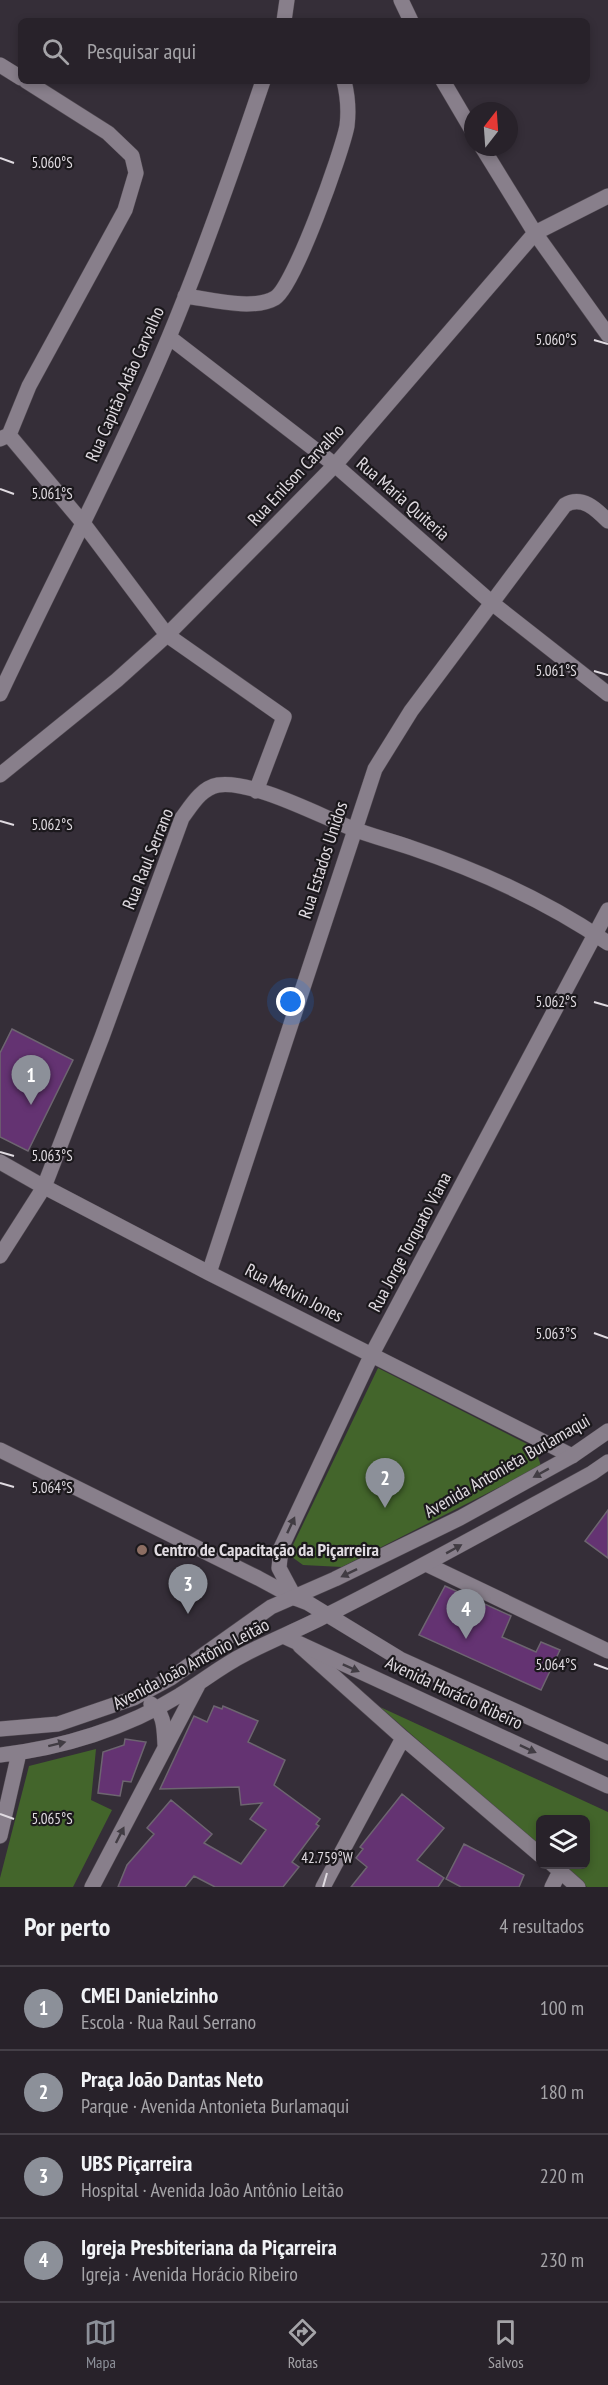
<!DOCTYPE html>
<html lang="pt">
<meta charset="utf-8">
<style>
body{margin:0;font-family:"PT Sans Narrow",sans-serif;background:#342f36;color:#f1f3f6}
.controls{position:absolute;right:18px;bottom:18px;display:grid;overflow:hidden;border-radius:9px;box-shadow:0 3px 9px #0003}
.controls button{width:54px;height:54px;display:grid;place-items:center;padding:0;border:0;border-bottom:2px solid #443f47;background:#28222a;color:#f1f3f6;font:30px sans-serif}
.compass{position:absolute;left:464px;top:102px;width:54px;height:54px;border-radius:50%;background:#28222a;box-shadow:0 3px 9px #0003;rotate:17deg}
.you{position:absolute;left:291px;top:1002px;width:21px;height:21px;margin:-15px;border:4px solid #fff;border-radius:50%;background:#1a73e8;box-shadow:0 0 0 9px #1a73e833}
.badge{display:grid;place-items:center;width:39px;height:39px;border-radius:50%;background:#8c9099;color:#fff;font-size:20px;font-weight:700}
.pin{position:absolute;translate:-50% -50px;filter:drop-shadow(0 2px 3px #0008)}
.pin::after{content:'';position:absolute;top:32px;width:21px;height:18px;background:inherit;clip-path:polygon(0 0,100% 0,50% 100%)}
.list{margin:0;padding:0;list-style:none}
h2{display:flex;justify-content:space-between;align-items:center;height:78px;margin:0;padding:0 24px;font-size:26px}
h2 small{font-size:20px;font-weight:400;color:#a5a4a8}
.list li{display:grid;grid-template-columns:39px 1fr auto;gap:18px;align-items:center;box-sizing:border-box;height:84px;padding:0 24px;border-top:2px solid #443f47}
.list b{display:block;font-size:22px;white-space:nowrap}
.list p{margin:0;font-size:20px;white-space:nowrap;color:#a5a4a8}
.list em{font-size:20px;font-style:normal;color:#a5a4a8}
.icon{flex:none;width:33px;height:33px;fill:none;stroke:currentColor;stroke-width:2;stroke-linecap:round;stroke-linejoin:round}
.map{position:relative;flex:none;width:608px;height:1887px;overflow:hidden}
.search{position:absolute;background:#28222a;box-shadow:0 3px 9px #0003;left:18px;right:18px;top:18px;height:66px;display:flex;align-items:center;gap:15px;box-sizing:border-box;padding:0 21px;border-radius:9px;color:#a5a4a8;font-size:22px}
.sheet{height:414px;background:#28222a}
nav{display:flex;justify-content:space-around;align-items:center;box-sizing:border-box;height:84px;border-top:2px solid #443f47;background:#28222a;font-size:16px;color:#a5a4a8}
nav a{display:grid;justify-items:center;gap:3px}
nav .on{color:#8c9099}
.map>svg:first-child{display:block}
.green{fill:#43652b}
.building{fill:#643372;stroke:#6d6570;stroke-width:1.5}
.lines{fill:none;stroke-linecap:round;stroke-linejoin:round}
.street-casing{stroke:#504951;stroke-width:16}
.secondary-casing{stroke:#504951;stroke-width:16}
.street{stroke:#887f8b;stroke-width:15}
.secondary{stroke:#887f8b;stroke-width:15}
.oneway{fill:#413c43}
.ticks{fill:none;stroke:#e0dbe1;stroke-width:2}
.education-dot{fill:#8d6e63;stroke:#1b181c;stroke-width:2}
.labels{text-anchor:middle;stroke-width:4.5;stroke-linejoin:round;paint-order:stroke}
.street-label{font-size:18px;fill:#e0dbe1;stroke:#1b181c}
.poi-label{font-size:18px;font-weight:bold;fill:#e0dbe1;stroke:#1b181c;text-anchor:start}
.ticks-label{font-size:15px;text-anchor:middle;fill:#e0dbe1;stroke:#1b181c;stroke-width:4.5;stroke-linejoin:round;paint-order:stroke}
</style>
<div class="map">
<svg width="608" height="1887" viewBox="0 0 608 1887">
<rect width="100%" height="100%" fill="#352e38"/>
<path class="green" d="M378 1368 535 1448 541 1466 342 1567 303 1565 292 1557 291 1549Z
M380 1707 608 1812V1887H587L561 1865 586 1864V1820H540V1847Z
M96 1749 91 1800 112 1810 73 1887H0V1878L29 1766Z"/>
<path class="building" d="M12 1029 73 1060 28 1151 0 1137V1053Z
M608 1510V1558L585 1541Z
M445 1586 511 1616 502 1637 536 1652 541 1642 560 1650 541 1690 419 1635Z
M214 1706 222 1709 223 1706 258 1721 248 1742 285 1760 274 1785 320 1819 316 1824 319 1826 292 1862 299 1867 283 1887H215L194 1876 185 1887H118L127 1865 154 1834 147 1828 171 1800 212 1834 204 1843 241 1864 266 1830 250 1819 262 1803 241 1805 239 1787 160 1789 194 1716 207 1722Z
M125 1739 146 1742 131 1782 123 1781 120 1796 98 1793 103 1752 124 1745Z
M402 1794 444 1828 417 1860 444 1878 438 1887H351L367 1867 356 1858 363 1849 360 1847Z
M464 1844 524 1875 519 1887H461L446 1879Z"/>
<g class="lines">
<g class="street-casing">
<path id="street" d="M401 0 411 21
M284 21 287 0
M0 65 21 78
M443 81 473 132
M482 147 535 233 608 335
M185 296C209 299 253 311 275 298 294 287 342 152 347 126 349 110 348 97 344 81
M169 337 335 465 492 603 608 694
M9 435 83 523 167 635 284 717 256 791
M0 439 9 435 29 386 125 210 136 173 132 156 108 133 26 81
M0 694C56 575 118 458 169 337 204 253 234 167 263 81
M0 775 117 680 167 635 272 529 335 465 535 233 608 196
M0 1162 37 1183 209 1273 572 1456
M0 1256 44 1187 102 1037 182 818C191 806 201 788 218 785 252 780 318 815 351 828 371 836 392 841 412 848 480 871 548 902 608 943
M209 1273 375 769 411 711 565 505C582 495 596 509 608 521
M0 1450 258 1578 295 1598
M426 1564 608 1651
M295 1598 279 1568 281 1548 372 1354 608 910
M300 1646 403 1738 540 1855
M552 1864 578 1887
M323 1887 403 1738
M552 1887 560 1871"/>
</g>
<g class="secondary-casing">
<path id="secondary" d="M295 1598 308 1603 400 1659 608 1753
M283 1636 608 1786
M151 1704C165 1713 164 1730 165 1745
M0 1729 58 1724 134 1698 171 1678 271 1607 335 1579 460 1518 572 1456 608 1431
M0 1755C62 1748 127 1728 180 1695 202 1682 221 1666 245 1654 272 1640 300 1629 327 1615 417 1570 504 1521 592 1473L608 1462
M0 1836 19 1753
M92 1887 198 1685"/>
</g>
<use href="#street" class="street"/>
<use href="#secondary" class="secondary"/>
</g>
<defs><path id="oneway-solid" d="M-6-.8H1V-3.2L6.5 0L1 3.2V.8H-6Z" transform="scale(1.5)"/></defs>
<g class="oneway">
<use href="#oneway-solid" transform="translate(541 1473) rotate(151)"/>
<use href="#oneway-solid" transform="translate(291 1525) rotate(-65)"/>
<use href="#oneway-solid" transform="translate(454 1549) rotate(-29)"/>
<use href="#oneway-solid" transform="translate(349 1573) rotate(154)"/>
<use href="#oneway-solid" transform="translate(351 1668) rotate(24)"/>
<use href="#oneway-solid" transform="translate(57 1744) rotate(-14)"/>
<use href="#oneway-solid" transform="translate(528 1749) rotate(25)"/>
<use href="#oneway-solid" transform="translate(120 1835) rotate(-63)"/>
</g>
<path class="ticks" d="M0 158 14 163M594 340 608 344M0 489 14 494M594 671 608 675M0 821 14 825M594 1002 608 1006M0 1152 14 1156M594 1333 608 1338M0 1483 14 1487M594 1664 608 1669M0 1814 14 1819M323 1887 327 1873"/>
<circle class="education-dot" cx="142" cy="1550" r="6"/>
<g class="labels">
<g class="street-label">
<text transform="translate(125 384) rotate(-66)" y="6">Rua Capitão Adão Carvalho</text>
<text transform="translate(296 475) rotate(-47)" y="6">Rua Enilson Carvalho</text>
<text transform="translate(403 499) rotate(41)" y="6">Rua Maria Quiteria</text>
<text transform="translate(148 859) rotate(-68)" y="6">Rua Raul Serrano</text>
<text transform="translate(323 860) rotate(-72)" y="6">Rua Estados Unidos</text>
<text transform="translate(410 1242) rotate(-62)" y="6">Rua Jorge Torquato Viana</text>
<text transform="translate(294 1293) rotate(27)" y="6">Rua Melvin Jones</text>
<text transform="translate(507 1466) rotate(-30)" y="6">Avenida Antonieta Burlamaqui</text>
<text transform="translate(191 1664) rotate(-28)" y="6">Avenida João Antônio Leitão</text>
<text transform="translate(454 1693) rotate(25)" y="6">Avenida Horácio Ribeiro</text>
</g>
<g class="poi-label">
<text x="154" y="1556">Centro de Capacitação da Piçarreira</text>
</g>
</g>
<g class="ticks-label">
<text x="52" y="168">5.060°S</text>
<text x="556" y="345">5.060°S</text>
<text x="52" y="499">5.061°S</text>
<text x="556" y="676">5.061°S</text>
<text x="52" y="830">5.062°S</text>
<text x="556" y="1007">5.062°S</text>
<text x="52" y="1161">5.063°S</text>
<text x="556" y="1339">5.063°S</text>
<text x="52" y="1493">5.064°S</text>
<text x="556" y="1670">5.064°S</text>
<text x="52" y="1824">5.065°S</text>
<text x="327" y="1863">42.759°W</text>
</g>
</svg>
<div class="controls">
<button><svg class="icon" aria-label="layers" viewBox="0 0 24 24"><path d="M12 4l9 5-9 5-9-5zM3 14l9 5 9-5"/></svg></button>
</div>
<svg class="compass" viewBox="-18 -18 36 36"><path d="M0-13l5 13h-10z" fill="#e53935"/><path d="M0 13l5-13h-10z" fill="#a5a4a8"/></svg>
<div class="you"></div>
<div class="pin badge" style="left:31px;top:1105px">1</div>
<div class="pin badge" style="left:385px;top:1508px">2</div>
<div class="pin badge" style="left:188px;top:1614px">3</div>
<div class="pin badge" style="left:466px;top:1639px">4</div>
<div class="search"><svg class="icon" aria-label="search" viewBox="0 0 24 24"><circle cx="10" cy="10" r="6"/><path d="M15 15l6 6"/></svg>Pesquisar aqui</div>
</div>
<section class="sheet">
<h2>Por perto<small>4 resultados</small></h2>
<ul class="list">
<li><span class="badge">1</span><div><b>CMEI Danielzinho</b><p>Escola · Rua Raul Serrano</p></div><em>100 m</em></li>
<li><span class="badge">2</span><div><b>Praça João Dantas Neto</b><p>Parque · Avenida Antonieta Burlamaqui</p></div><em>180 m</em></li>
<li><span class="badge">3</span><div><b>UBS Piçarreira</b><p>Hospital · Avenida João Antônio Leitão</p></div><em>220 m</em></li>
<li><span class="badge">4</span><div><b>Igreja Presbiteriana da Piçarreira</b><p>Igreja · Avenida Horácio Ribeiro</p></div><em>230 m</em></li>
</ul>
</section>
<nav>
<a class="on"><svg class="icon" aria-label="map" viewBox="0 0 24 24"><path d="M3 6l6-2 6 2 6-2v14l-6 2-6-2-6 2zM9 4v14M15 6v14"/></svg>Mapa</a>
<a><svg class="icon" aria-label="directions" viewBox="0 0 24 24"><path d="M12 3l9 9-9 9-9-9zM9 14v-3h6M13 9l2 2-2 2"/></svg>Rotas</a>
<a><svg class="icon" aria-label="saved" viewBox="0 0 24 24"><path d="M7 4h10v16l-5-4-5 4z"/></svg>Salvos</a>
</nav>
